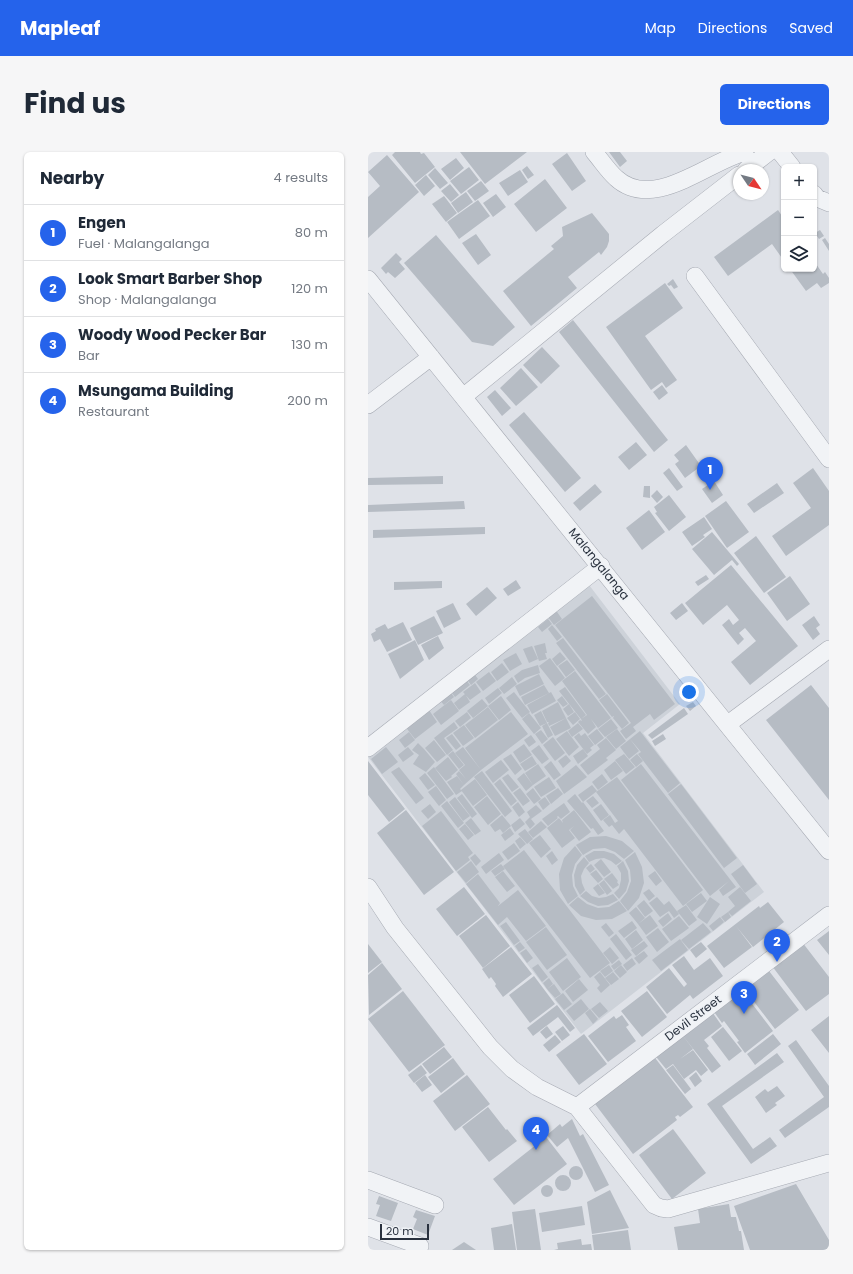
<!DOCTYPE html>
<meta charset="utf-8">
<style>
body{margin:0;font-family:Poppins,sans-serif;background:#f6f6f7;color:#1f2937}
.controls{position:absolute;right:12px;top:12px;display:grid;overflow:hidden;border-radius:6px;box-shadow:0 1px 3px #0004}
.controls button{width:36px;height:36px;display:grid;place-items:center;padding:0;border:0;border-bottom:1px solid #e0e1e3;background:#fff;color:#1f2937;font:20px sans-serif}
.compass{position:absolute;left:365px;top:12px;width:36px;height:36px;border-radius:50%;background:#fff;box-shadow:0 1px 3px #0004;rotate:125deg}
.scale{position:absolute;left:12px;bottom:10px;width:49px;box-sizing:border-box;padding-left:4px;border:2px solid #29313e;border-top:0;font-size:11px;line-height:14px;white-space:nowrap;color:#29313e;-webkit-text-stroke:3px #eef1f5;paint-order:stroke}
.you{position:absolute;left:321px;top:540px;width:14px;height:14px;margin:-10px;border:3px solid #fff;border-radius:50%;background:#1a73e8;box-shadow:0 0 0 6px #1a73e833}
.badge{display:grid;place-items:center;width:26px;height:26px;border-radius:50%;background:#2563eb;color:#fff;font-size:13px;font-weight:700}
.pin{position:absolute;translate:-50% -33px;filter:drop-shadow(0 1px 2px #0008)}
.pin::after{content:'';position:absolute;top:21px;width:14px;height:12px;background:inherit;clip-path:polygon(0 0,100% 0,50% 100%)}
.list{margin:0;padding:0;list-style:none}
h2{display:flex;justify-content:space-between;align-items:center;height:52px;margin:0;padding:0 16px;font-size:17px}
h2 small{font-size:13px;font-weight:400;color:#747a83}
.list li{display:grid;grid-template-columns:26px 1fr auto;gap:12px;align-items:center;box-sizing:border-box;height:56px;padding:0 16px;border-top:1px solid #e0e1e3}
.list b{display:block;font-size:15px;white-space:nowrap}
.list p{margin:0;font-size:13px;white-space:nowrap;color:#747a83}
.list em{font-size:13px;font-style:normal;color:#747a83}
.icon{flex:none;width:22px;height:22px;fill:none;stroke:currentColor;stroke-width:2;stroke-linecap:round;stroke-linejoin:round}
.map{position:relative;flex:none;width:461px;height:1098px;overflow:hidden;border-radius:6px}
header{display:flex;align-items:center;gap:24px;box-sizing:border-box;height:56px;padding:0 20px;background:#2563eb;color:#fff}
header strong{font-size:19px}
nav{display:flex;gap:22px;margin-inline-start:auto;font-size:14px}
.intro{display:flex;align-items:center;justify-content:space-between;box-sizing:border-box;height:96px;padding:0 24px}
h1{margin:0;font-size:28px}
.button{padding:10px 18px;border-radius:6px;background:#2563eb;color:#fff;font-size:14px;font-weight:700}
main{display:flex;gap:24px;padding:0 24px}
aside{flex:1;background:#fff;border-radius:6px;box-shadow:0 1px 3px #0004}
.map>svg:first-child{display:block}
.built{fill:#cdd2d9}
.building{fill:#b6bcc4}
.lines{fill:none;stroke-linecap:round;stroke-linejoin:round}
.minor-casing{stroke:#a5a9b2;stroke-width:18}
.minor{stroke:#f1f3f6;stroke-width:17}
.labels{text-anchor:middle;stroke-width:3;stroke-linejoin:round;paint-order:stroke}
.street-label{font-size:12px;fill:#29313e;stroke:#eef1f5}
</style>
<header>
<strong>Mapleaf</strong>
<nav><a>Map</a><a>Directions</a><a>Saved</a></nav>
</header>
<div class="intro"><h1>Find us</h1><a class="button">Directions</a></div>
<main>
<aside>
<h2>Nearby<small>4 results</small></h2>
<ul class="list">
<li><span class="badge">1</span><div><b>Engen</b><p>Fuel · Malangalanga</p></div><em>80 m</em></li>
<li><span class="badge">2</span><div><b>Look Smart Barber Shop</b><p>Shop · Malangalanga</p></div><em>120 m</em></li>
<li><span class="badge">3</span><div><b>Woody Wood Pecker Bar</b><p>Bar</p></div><em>130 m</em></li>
<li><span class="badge">4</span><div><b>Msungama Building</b><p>Restaurant</p></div><em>200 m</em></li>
</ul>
</aside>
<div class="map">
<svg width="461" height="1098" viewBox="0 0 461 1098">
<rect width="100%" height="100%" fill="#dfe2e8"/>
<path class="built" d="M218 429 312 552 275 581 396 740 213 882 0 605V598Z"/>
<path class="building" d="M27 0H52L53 2 56 1 67 15 47 31 24 3Z
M92 0H159L117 32Z
M241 0H252L259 9 252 15Z
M199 1 218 29 204 39 184 12Z
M19 3 51 40 0 86V45L12 34 0 20Z
M88 6 96 16 82 28 73 17Z
M159 14 166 23 160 27 154 18Z
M101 15 111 28 93 42 82 29Z
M67 16 80 31 72 37 60 23Z
M152 18 160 30 140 44 131 31Z
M58 23 67 34 56 44 47 33Z
M177 27 199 56 168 80 146 52Z
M113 29 121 39 107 49 99 39Z
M82 32 91 43 83 50 73 39Z
M98 40 105 50 90 61 83 51 91 45 95 51 91 45Z
M128 42 138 55 125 65 115 51Z
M76 44 89 61 78 70 64 52Z
M110 48 122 64 91 87 79 70Z
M410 58 416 67V109L404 92 360 124 346 105Z
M224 61 241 82V89L239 95 233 103 231 100 200 125 209 136 163 174 135 139 186 97 183 94 195 84 194 75Z
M452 78 456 84 451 87 447 81Z
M108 82 123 103 110 113 94 91Z
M68 83 147 175 125 194 104 190 36 111Z
M457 86 461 92V99L454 88Z
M28 101 34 107 31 110 37 117 27 126 20 120 18 122 13 116Z
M446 109 455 122 457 120 461 126V131L453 136 449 131 438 139 422 117H446Z
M305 127 310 135 306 137 303 133 301 134 299 132Z
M297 131 315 156 277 184 309 228 298 236 294 230 283 238 238 175Z
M205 168 300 288 286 300 191 180Z
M174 195 192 214 173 232 155 213Z
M153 216 170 235 148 254 132 236Z
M294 233 300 241 291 248 285 240Z
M127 238 143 256 134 264 119 245Z
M156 260 213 326 197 340 141 273Z
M268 290 279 303 261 318 250 305Z
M318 293 333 314 317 326 307 312 311 309 306 303Z
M301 316 315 335 309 339 295 321Z
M445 316 461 339V373L418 404 404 384 443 356 425 331Z
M75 324V332L0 333V326Z
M346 329 355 343 344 351 334 337Z
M409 331 416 341 386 361 379 352Z
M227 332 234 340 212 359 205 351Z
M276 334H282V346L275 345Z
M289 338 295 345 289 351 283 344Z
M301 343 318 365 301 379 287 361 289 360 286 355Z
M96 349 97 357 0 360V353Z
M358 349 381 380 359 396 337 364Z
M281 358 297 380 274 398 258 376Z
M336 365 344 377 335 383 337 385 324 394 314 380Z
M117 375V382L5 386V378Z
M344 380 371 412 369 414 364 408 346 423 324 397Z
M388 384 418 425 396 441 366 401Z
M363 413 430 494 382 533 363 510 388 489 377 476 371 481 376 487 370 493 354 473 361 467 365 473 371 468 359 453 335 473 317 451Z
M338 423 341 427 330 434 327 430Z
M422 424 442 452 419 469 399 441Z
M148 428 153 436 140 444 135 437Z
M74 429V436L26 438V430Z
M119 435 129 446 108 464 98 452Z
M224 444 307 552 286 568 282 562 265 575 268 579 258 587 252 579 263 571 187 473Z
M85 451 93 467 76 476 68 459Z
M314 451 320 459 308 468 302 461Z
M187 457 194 467 186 473 179 464Z
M66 464 75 481 50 493 42 476Z
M446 464 452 473 448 476 452 482 445 488 434 473Z
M180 467 184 472 174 480 170 475Z
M35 470 44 488 19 500 12 487 6 490 3 482 8 479 7 477 17 472 20 477Z
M184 473 194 485 189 489 180 477Z
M70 484 76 496 61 508 53 493Z
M195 486 238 542 231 547 188 491Z
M47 488 56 508 32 527 20 502Z
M177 491 179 501H177L179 507 171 509 166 494Z
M164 494 170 507 161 511 155 497Z
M192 500 198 507 189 514 184 507Z
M148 501 154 512 142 519 135 508Z
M182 506 197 526 187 534 171 514Z
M199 508 207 518 198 525 190 514Z
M134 511 141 520 129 529 123 520Z
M170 513 172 521 157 526 150 531 146 524 154 518Z
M207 519 243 566 230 576 223 567 228 575 220 582 210 570 212 568 214 569 213 567 219 563 194 529Z
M105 520 110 527 103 533 98 526Z
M121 520 128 529 115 539 108 530Z
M171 522 176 532 152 544 147 534Z
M96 525 102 533 87 545 81 537Z
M144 525 149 532 136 542 131 536Z
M107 531 113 540 102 548 95 540Z
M176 533 181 541 157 553 153 545Z
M443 533 461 556V648L398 568Z
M197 535 218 563 213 567 191 539Z
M130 536 134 541 121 552 117 546Z
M81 538 86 545 76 553 70 546Z
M146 540 162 560 154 566 138 546Z
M183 540 188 549 164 562 159 553Z
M97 542 102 550 91 558 86 551Z
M239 542 261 571 254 577 245 566 246 564 244 565 231 548Z
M133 544 143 558 131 568 120 554Z
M194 544 200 552 195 555 189 548Z
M114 547 120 554 105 566 99 559Z
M83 548 91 559 73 573 65 562Z
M190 550 198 566 181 574 180 571 181 570H179L174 559Z
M325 550 328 554 322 559 318 554Z
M201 552 206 560 200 564 195 557Z
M59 555 69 570 47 587 36 573Z
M120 555 130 568 107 586 97 573Z
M316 556 320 562 284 587 280 583Z
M173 559 179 571 172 574 166 563Z
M99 560 103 566 92 575 87 569Z
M143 560 160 582 113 618 97 596Z
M207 560 212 567 205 573 199 566Z
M161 561 173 576 166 582 154 567Z
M198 566 203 576 187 584 182 575Z
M243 567 250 576 237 585 230 577Z
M86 570 90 576 76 586 85 598 79 603 66 586Z
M179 571 185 583 180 586 174 574Z
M210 571 215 577 204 585 200 579Z
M96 573 106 586 95 594 85 581Z
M229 577 236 586 227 593 220 584Z
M249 577 258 589 248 597 238 585Z
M173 578 180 587 174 592 167 582Z
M199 579 211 595 201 604 188 587Z
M272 579 312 631 300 641 270 602 273 600 262 587Z
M41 580 47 588 37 596 31 588Z
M211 581 213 584 217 581 226 593 222 596 224 598 219 602 206 585Z
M84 582 93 594 88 598 78 586Z
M295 582 298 587 287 594 284 589Z
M163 583 168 590 161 595 156 588Z
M185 585 197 601 187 609 175 593Z
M238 586 248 598 238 606 240 608 220 623 212 613 232 597 229 593Z
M262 587 271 599 261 607 252 595Z
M66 588 78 603 69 610 57 596Z
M50 591 56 597 67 610 58 620 45 612 51 603 44 598Z
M156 592 164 603 152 611 145 600Z
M171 593 181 607 174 612 163 599Z
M18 595 30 610 14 622 3 607Z
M40 595 46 602 35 610 30 603Z
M95 595 113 618 96 633 88 622 91 619 98 627 91 618 97 613 87 601Z
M215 597 220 604 210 612 205 604Z
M85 599 96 613 91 617 80 603Z
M143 602 154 617 147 623 135 607Z
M256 602 267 615 258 622 247 608Z
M269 602 275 609 268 615 262 608Z
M198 603 203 609 195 616 190 609Z
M164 604 169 612 157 619 152 612Z
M80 605 90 618 83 624 77 617 84 625 78 629 67 616Z
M133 608 141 618 125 631 117 620Z
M0 609 37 657 21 670 0 643Z
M183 609 193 623 186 628 176 615Z
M247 609 255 619 243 628 236 618Z
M170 612 178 624 165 633 157 621Z
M273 612 368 735 355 744 351 738 361 729 342 744 253 628Z
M208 613 219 625 196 642 188 629Z
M31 615 56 646 48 652 23 620Z
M66 615 86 642 79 647 59 621Z
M114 619 144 659 137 665 106 625Z
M57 621 67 633 60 638 51 626Z
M156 621 165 633 158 639 149 627Z
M140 622 151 635 144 640 134 626Z
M234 622 240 630 230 638 224 630Z
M89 624 96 633 92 637 94 639 88 643 79 630Z
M181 625 188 636 173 645 166 635Z
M249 625 335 738 315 754 256 677 251 682 244 673 241 675 235 668 242 663 247 671 250 669 228 640Z
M107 627 119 643 105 654 93 638Z
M132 627 149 649 143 654 126 632Z
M313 632 369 706 356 716 300 642Z
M224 633 229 639 215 650 210 643Z
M68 634 78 648 71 654 60 640Z
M152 636 162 649 155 654 145 641Z
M165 636 173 647 166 652 158 642Z
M190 636 195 642 183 652 178 644Z
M94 642 109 662 104 666 89 646Z
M207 642 214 651 215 650 236 679 230 683 225 676 223 677 199 649Z
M119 644 133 662 120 673 106 655Z
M225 644 231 651 224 656 218 649Z
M87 645 102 664 95 669 81 650Z
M177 645 182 652 175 658 170 650 174 647 175 648 174 647Z
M79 649 96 671 90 676 73 654Z
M150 650 157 660 151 665 144 655Z
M196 651 202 660 193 667 190 664 189 665 190 666 180 674 174 667Z
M62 652 68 660 60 667 53 659Z
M233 652 241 663 233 669 225 658Z
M168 653 174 659 163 667 167 672 162 677 157 670 162 665 159 660Z
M38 658 86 720 56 743 9 681Z
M206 658 223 680 211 689 202 678 206 674 201 678 198 674 207 686 194 696 179 676 191 666 195 671 194 668Z
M73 659 105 701 100 705 102 708 88 719 54 674Z
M134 663 143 674 135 681 132 677 127 680 122 673Z
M103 666 113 679 107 683 97 671Z
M152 666 157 672 147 680 143 673Z
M173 669 179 675 165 686 160 680Z
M97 672 106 683 100 688 91 677Z
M142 676 146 682 137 689 133 683Z
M157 677 165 687 159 692 150 682Z
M172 683 183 697 173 706 161 691Z
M238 684 254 689 266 699 256 707 247 700 237 696 225 697 215 703 208 693 222 685Z
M152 685 158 692 152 697 147 689Z
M146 691 152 699 140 708 134 700Z
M207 694 214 703 207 712 204 723 205 734 210 744 200 752 192 738 191 722 196 706Z
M156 698 242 811 222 826 135 714Z
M184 699 190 708 184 713 178 704Z
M226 699H236L246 702 254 709 248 713 243 709 236 706 228 707 221 710 217 704Z
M267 700 274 715 276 731 271 746 260 759 252 749 259 740 263 729 262 718 257 708Z
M131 701 136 708 118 722 113 715Z
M107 702 113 709 108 714 102 706Z
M216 705 221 711 216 717 213 724 214 731 217 738 212 743 207 734 206 723 209 713Z
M233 707 243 720 236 725 226 713Z
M103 709 111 720 98 731 89 720Z
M255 709 260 719 261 729 258 739 251 747 246 741 251 736 253 728V721L249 714Z
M133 712 137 717 127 724 123 719Z
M223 712 227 717 222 721 218 716Z
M375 713 389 732 377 741 363 722Z
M228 718 235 727 230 731 222 722Z
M135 719 147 734 139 740 127 725Z
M287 719 294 729 288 734 280 724Z
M244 721 250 729 249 730 251 733 245 737 236 727Z
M110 722 132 751 130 754 150 738 178 774 158 789 139 765 130 773 98 732Z
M236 728 244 739 239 743 231 732Z
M230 732 237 741 231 744 225 736Z
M96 735 117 762 89 784 68 757Z
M372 735 383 749 364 764 360 760 367 754 360 745Z
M281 737 287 744 281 749 275 741Z
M218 739 224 744 231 746 238 745 245 742 250 748 240 753 230 754 220 750 212 744Z
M333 741 339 749 324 760 318 752Z
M210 745 219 752 230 756 241 755 251 749 259 759 244 767 228 768 213 764 201 753Z
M289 745 296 753 301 749 311 762 306 766 301 759 292 765 281 751Z
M342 745 352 752 339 772 329 765Z
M276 748 285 759 277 765 269 754Z
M400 750 416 770 385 795 368 774 384 795 356 816 339 794 391 754 392 756Z
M318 753 329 768 321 774 309 759Z
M268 755 277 766 270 772 261 761Z
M360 760 363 765 357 770 353 765Z
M300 761 304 767 295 775 290 769Z
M118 763 142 794 115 816 91 784Z
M282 763 290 774 278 783 270 772Z
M311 764 321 776 303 789 294 777Z
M352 765 356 770 345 779 341 774Z
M264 769 269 776 256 786 250 779Z
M138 770 152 789 146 793 132 774Z
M238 771 246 781 241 785 233 775Z
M335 771 343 780 321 797 313 788Z
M178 775 199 803 179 818 158 790Z
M290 776 301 790 289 800 278 785Z
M268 778 275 788 264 797 257 787Z
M461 779V803L449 788Z
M248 782 264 803 258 808 242 787Z
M431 786 461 825V842L438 859 401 810Z
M312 787 320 798 293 819 284 808Z
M276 789 280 794 268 804 263 798Z
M152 790 157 796 151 800 147 794Z
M333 790 339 797 328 806 322 798Z
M0 792 14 810 0 821Z
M143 795 164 822 135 845 127 834 128 832 123 825 121 827 114 817Z
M242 795 251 806 244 812 235 801Z
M158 797 165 806 159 811 152 801Z
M276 799 280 804 271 812 266 806Z
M316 804 326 818 342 806 355 824 325 847 322 843 299 862 278 835 301 816 316 835 319 832 304 813Z
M199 806 213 825 195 839 181 820Z
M264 806 268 812 259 819 255 813Z
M251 808 254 812 246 818 243 814Z
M14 811 34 837 1 863 0 823Z
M170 812 180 825 174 830 164 816Z
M241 813 245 819 237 825 232 819Z
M253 813 259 820 252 826 246 819Z
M398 815 431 858 407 877 374 834Z
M232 820 242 833 233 841 229 836 232 833 226 825Z
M245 820 251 827 243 833 237 826Z
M166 824 187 852 162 871 141 843Z
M181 826 185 832 179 837 175 831Z
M211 827 220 838 205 850 197 839Z
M186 832 193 842 187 846 179 837Z
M372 836 405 879 377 901 369 890 371 889 356 869 354 871 344 857Z
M35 839 77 893 41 920 0 867Z
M279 839 299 865 274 885 253 859Z
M195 841 204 852 196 858 187 847Z
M213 847 221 857 206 869 198 859Z
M232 850 240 859 231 866 223 857Z
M189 853 207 876 202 880 190 865 165 884 159 876Z
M222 857 230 867 225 872 217 861Z
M342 857 354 874 336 888 341 894 339 896 353 914 344 921 312 880Z
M254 863 261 873 258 875 268 889 240 910 220 884 246 864 248 867Z
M461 864V901L443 878Z
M179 874 185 882 178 887 172 880Z
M195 874 202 883 194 889 187 880Z
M355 875 374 899 361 909 343 885Z
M312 880 325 897 312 907 325 898 340 918 333 924 328 918 316 927 305 912 298 917 285 901Z
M216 882 239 912 211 933 188 903Z
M405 882 413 892 387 913 379 902Z
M187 883 193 890 181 900 175 893Z
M428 888 461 934V955L417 986 411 978 456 945 420 894Z
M76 895 84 905 62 922 54 912Z
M409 901 416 910 354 954 385 997 402 985 409 994 383 1012 339 952Z
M284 902 325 955 312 965 310 963 307 965 309 968 265 1002 224 948Z
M85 906 97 922 73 941 60 925Z
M53 913 59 921 46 931 40 923Z
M305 913 323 937 317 942 298 918Z
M328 920 334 929 327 935 321 926Z
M57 923 64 933 54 940 47 931Z
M99 923 122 952 87 979 65 949Z
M409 934 417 944 407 951 409 953 398 961 387 945 397 937 400 940Z
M120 955 138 978 139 977 149 989 121 1010 94 975Z
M204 967 212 984 215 982 241 1033 227 1040 200 986 189 995 179 983 192 972 194 975Z
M305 977 338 1021 304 1047 271 1003Z
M178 985 199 1012 146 1053 125 1027Z
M201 1021a7 7 0 1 1 14 0a7 7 0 1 1-14 0Z
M187 1031a8 8 0 1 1 16 0a8 8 0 1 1-16 0Z
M428 1032 461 1088V1098H382L366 1054Z
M173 1039a6 6 0 1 1 12 0a6 6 0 1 1-12 0Z
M242 1038 261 1076 224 1082 219 1050Z
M11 1044 30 1051 23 1069 8 1064 12 1053 8 1052Z
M361 1052 363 1065H368L371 1079H373L376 1098H310L306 1075 332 1071 330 1057Z
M214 1054 217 1073 174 1080 171 1061Z
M167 1057 173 1098H149L144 1060Z
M48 1058 67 1064 60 1083 45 1077 49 1067 45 1065Z
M144 1072 148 1098H126L123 1076Z
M260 1078 263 1098H226L224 1083Z
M213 1087 214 1093 223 1092 224 1098H186L190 1097 189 1091Z
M96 1090 108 1098H84Z"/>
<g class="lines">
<g class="minor-casing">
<path id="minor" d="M226 0C233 8 240 19 248 26 285 60 339 10 377 0
M412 0 424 15
M378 18 401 0
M446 42 449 46 461 51
M327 124 461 307
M0 127 461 699
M95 245 295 82 371 23
M0 253 63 205
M360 572 461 497
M0 596 233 414
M0 735 27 776 122 895 144 917 169 935 209 955 286 1053 293 1056 300 1057 461 1011
M209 955 461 763
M0 1028 67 1053
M0 1075 52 1094"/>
</g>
<use href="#minor" class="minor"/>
</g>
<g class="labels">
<g class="street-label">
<text transform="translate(231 412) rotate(51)" y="4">Malangalanga</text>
<text transform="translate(325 866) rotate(-37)" y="4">Devil Street</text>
</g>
</g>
</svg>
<div class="controls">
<button>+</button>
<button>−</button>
<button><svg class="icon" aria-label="layers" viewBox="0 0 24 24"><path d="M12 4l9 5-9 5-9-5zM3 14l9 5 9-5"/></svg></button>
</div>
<svg class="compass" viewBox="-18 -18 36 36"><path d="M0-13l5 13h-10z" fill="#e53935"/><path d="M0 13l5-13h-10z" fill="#747a83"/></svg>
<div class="scale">20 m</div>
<div class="you"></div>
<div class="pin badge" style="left:342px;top:338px">1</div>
<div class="pin badge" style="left:409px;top:810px">2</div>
<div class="pin badge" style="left:376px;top:862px">3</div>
<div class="pin badge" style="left:168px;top:998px">4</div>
</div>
</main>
